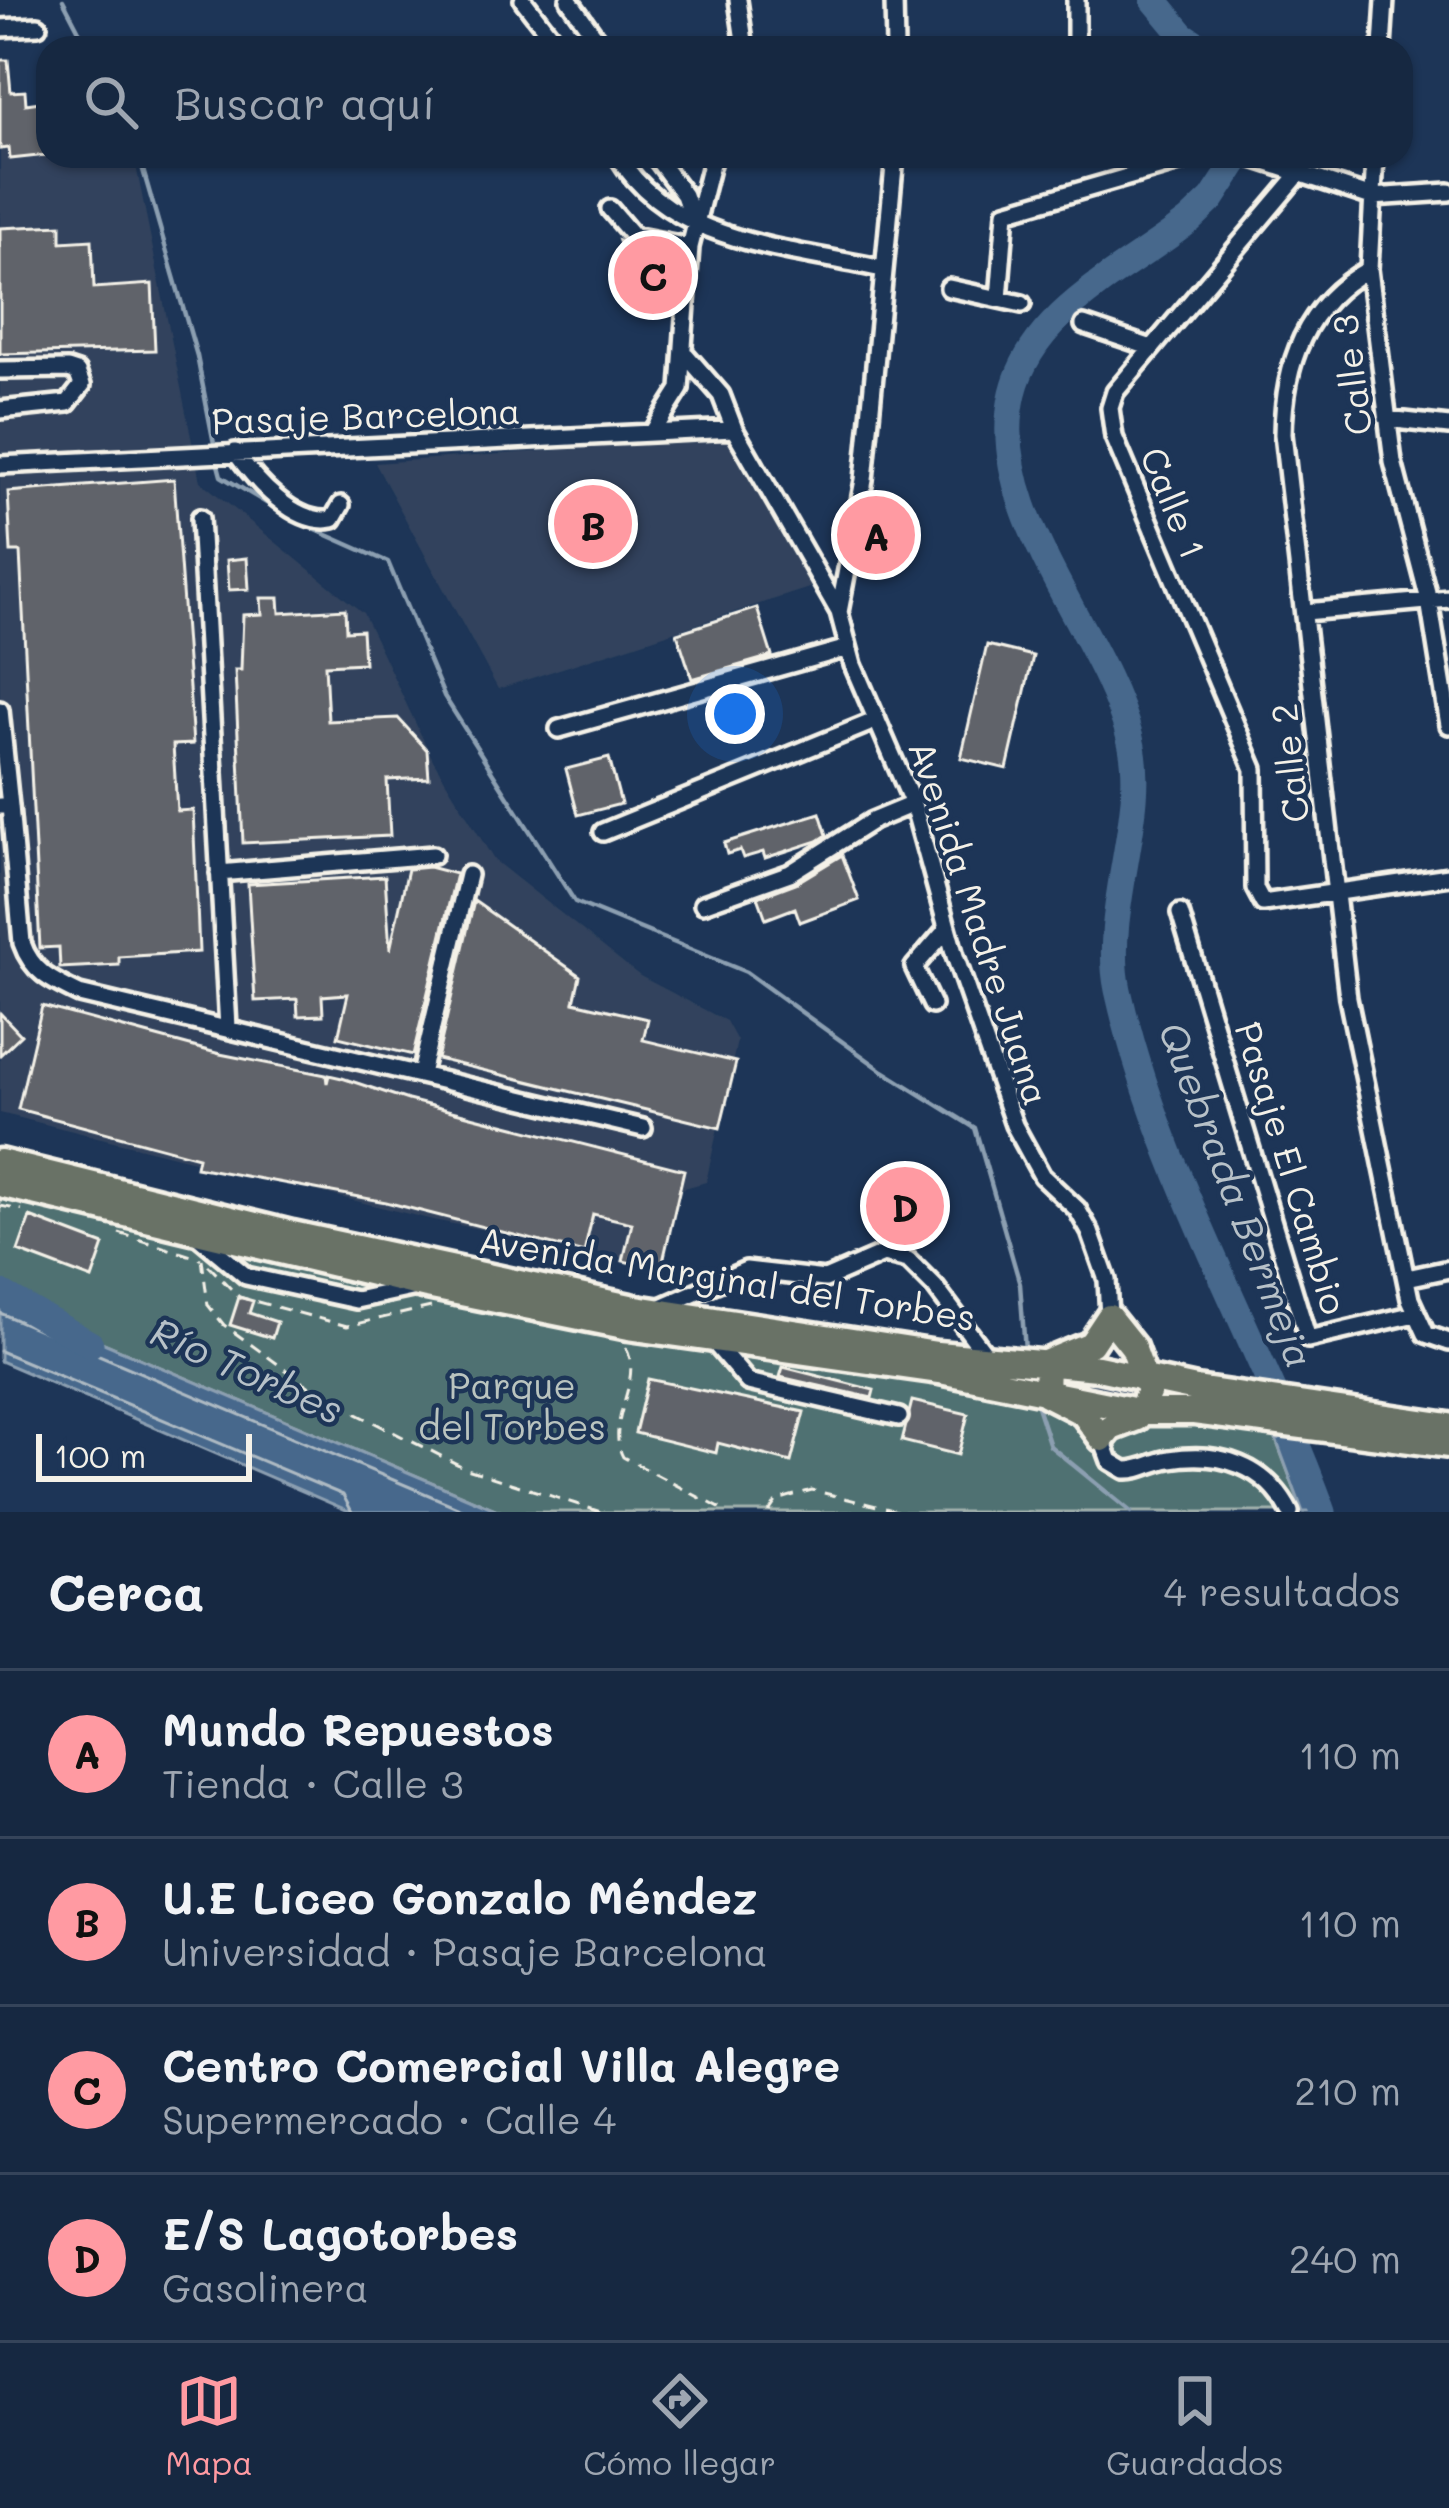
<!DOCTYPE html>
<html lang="es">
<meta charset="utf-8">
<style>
body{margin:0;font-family:Mali,sans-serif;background:#23344c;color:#f1f3f6}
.scale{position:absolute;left:36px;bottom:30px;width:216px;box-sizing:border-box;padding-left:12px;border:6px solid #f4f1e8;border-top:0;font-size:33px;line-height:42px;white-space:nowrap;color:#f4f1e8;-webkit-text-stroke:9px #1d3557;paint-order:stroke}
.you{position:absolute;left:735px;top:714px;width:42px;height:42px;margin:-30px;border:9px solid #fff;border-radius:50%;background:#1a73e8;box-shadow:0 0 0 18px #1a73e833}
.badge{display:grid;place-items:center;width:78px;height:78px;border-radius:50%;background:#ff9aa2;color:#111;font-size:39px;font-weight:700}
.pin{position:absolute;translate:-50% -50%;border:6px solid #fff;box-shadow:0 3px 12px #0006}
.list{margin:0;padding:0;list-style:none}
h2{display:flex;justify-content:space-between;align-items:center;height:156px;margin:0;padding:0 48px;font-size:51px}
h2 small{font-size:39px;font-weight:400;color:#9ea6b1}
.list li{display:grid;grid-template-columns:78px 1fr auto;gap:36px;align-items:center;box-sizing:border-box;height:168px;padding:0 48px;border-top:3px solid #35445a}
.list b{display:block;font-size:45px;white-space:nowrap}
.list p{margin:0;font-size:39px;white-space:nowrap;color:#9ea6b1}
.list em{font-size:39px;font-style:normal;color:#9ea6b1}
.icon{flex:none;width:66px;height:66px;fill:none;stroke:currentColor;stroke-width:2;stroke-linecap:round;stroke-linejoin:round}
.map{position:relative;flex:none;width:1449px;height:1512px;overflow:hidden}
.search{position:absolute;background:#162841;box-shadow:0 3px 9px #0004;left:36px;right:36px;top:36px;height:132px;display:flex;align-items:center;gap:30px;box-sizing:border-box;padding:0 42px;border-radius:36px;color:#9ea6b1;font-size:45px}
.sheet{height:828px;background:#162841}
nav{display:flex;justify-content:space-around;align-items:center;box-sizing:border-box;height:168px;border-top:3px solid #35445a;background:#162841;font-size:33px;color:#9ea6b1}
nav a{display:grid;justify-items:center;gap:6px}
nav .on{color:#ff9aa2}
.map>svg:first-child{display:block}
.built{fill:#31435d}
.green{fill:#4f7172;stroke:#a2b1ad;stroke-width:3}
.water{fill:#46688c;stroke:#8c9fb1;stroke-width:3}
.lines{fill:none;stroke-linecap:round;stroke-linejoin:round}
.shore{stroke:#aebac3;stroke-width:3}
.stream{stroke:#8c9fb1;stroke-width:4.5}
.river{stroke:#46688c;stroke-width:27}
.building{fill:#60636a;stroke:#f4f1e8;stroke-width:3}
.minor-casing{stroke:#f4f1e8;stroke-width:24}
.highway-casing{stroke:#f4f1e8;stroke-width:33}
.path{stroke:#f4f1e8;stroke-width:3;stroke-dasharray:12 9;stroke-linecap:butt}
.minor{stroke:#1d3557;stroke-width:15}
.highway{stroke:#697266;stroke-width:24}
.labels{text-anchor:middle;stroke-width:9;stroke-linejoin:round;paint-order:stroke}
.street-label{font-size:36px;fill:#f4f1e8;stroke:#1d3557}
.park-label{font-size:36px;fill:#bac4bf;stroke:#1d3557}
.water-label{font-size:39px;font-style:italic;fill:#b7c1c8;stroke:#1d3557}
</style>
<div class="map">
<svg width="1449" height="1512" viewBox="0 0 1449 1512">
<rect width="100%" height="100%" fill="#1d3557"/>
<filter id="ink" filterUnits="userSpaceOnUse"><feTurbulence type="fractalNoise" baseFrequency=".00833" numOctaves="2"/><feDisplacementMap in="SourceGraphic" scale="24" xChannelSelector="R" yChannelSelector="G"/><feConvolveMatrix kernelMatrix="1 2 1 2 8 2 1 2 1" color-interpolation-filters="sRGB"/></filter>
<g filter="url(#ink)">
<path class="built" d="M48 140V156H134L200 481 363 613 433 760 494 860 640 976 726 1021 737 1041 706 1182 681 1189 661 1265 433 1220 0 1113V143Z
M728 438 815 586 498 689 375 463Z"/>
<path class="green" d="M0 1184 427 1286 1285 1425 1290 1441 1276 1440 1303 1512H502L0 1299Z"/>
<path class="water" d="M0 1299 502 1512H351L0 1361Z
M1276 1439 1306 1442 1332 1512H1303Z"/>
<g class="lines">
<path class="shore" d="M0 1313 469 1512
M0 1351 343 1495 352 1512"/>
<path class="stream" d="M63 0 88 48
M139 156 197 356 215 449
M217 461 221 476 298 522 388 562 444 696 575 902 746 972 883 1071 975 1128 1020 1284 1025 1350
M1034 1397 1050 1446 1131 1512"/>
<path class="river" d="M1154 0 1183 35 1203 48
M1240 156 1212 199 1190 220C1127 270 1033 310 1013 393 985 510 1101 628 1130 738 1150 811 1101 910 1118 990 1159 1174 1259 1337 1323 1512
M0 1293 90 1344"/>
</g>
<path class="building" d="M0 60H8L11 92 25 91 26 104 40 102 42 115 48 114V155L10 159 9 148 0 149Z
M61 225V242L92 240 94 288 152 284 155 350 0 354V228Z
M619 241 676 261 674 289 638 292Z
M174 479 193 744 173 745 177 811 193 810 199 952 119 957V965L60 968 59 947 40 948 20 552H11L8 492Z
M247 558 249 589 229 590 227 560Z
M261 598H279L280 613 345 609 346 631 362 630 364 663 325 665 328 721 398 718 427 750 429 778 387 780 390 836 243 843 235 670H241L243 615 262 614Z
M757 608 772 656 692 679 677 633Z
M987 645 1033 656 1007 769 961 758Z
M609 758 621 804 578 815 566 769Z
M820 813 827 835 818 841 765 858 763 852 743 858 740 850 727 854 724 843Z
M842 855 859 900 800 922 795 908 766 919 758 897 796 883Z
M429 867 456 874 413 1055 338 1037 348 994 322 996 323 1015 298 1016 297 999 255 1001 248 884 385 876 390 950 408 869Z
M474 901 580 976 574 1002 648 1019 643 1040 736 1062 720 1128 437 1059Z
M42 1006 220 1054 326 1075 327 1083 329 1075 342 1078 408 1100 684 1170 661 1270 623 1261 632 1223 593 1214 584 1253 386 1202 196 1167 198 1157 18 1109Z
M0 1013 21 1035 0 1055Z
M30 1217 104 1245 92 1279 18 1251Z
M239 1297 253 1301 249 1313 277 1322 272 1338 230 1325Z
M783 1367 874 1390 872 1398 780 1377Z
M648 1379 804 1412 791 1462 718 1443 716 1453 635 1433Z
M912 1401 968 1414 958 1455 902 1441Z"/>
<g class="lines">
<g class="minor-casing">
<path id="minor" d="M523 0 560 48
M569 0 603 48
M738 0 745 48
M894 0 895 48
M0 28 38 26
M1076 48V0
M1382 48 1385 0
M618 156C671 244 790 248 882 269
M655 156 684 195 693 221
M1247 156 1372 197 1449 192
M1375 156 1369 269 1393 462 1429 600 1449 725
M1298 175 1115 392 1110 408 1114 437 1254 769 1255 888 1263 903 1449 876
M610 209 633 236 690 247
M1369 269C1305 304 1284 363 1283 434L1348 998 1410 1299 1426 1334 1449 1342
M949 288 1022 304
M999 299 1006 212 1200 156
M1084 325 1149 347
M686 355 721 395 734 429 839 612 853 665 913 804 955 956 1014 1125 1042 1176 1077 1209 1090 1232 1107 1280 1109 1317
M0 370 68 369 77 372 82 385 68 403 0 410
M1387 419 1449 426
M654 430 680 389 690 247 713 156
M235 452C255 480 296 527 333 519L341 505
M0 465 734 429
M200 518 228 1028
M839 612 864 480 895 156
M1305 612 1449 599
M0 710 10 806
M559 729 848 648
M0 806H10L22 943C32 972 52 981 79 994L643 1128
M603 832 877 720
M219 873 433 855
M703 904 790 873 872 821 913 804
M1180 913 1308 1339 1415 1314
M932 1005 914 967 947 929
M421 1074 468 875
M197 1235 246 1276 356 1300 412 1288
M1407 1278 1449 1269
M659 1308 746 1270 825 1279 883 1254 908 1260 935 1287 989 1359
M712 1340 748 1382 899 1417
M1102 1439 1110 1461 1125 1470C1141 1471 1154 1461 1170 1459 1220 1451 1266 1465 1290 1512"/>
</g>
<g class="highway-casing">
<path id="highway" d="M0 1162 292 1234 630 1307 937 1354 1098 1368 1196 1389 1449 1426
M0 1184 427 1286 629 1327 940 1371 1143 1412H1194L1449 1445
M1109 1317 1133 1347 1149 1391 1137 1418 1111 1428 1102 1439 1083 1413 1046 1394 1047 1362 1091 1344Z"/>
</g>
<path class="path" d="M0 1206 22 1210
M119 1233 201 1259
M202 1259 208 1305 224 1325 325 1398 467 1469 601 1512
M208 1265 239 1297 347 1326 431 1307
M626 1348C644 1382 604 1422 623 1457L727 1512
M769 1512 777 1500 812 1490 901 1512"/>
<use href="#minor" class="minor"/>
<use href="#highway" class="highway"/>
</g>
</g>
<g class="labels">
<g class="street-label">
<text transform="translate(1352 375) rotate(-97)" y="13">Calle 3</text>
<text transform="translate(366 416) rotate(-2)" y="13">Pasaje Barcelona</text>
<text transform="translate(1173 503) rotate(68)" y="13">Calle 1</text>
<text transform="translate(1290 763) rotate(-96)" y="13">Calle 2</text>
<text transform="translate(979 923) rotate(72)" y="13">Avenida Madre Juana</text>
<text transform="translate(1291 1168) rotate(73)" y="13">Pasaje El Cambio</text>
<text transform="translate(727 1279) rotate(9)" y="13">Avenida Marginal del Torbes</text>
</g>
<g class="park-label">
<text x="512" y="1399">Parque<tspan x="512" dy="41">del Torbes</tspan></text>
</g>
<g class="water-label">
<text transform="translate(1236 1195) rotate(69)" y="14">Quebrada Bermeja</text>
<text transform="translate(247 1371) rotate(24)" y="14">Río Torbes</text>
</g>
</g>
</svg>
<div class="scale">100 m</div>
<div class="you"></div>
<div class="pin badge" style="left:876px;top:535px">A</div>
<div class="pin badge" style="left:593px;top:524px">B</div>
<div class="pin badge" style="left:653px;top:275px">C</div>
<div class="pin badge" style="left:905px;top:1206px">D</div>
<div class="search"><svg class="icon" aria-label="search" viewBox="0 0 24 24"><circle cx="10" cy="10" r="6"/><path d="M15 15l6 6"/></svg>Buscar aquí</div>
</div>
<section class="sheet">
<h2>Cerca<small>4 resultados</small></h2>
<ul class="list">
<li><span class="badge">A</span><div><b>Mundo Repuestos</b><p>Tienda · Calle 3</p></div><em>110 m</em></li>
<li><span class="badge">B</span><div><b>U.E Liceo Gonzalo Méndez</b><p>Universidad · Pasaje Barcelona</p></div><em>110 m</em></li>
<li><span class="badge">C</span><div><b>Centro Comercial Villa Alegre</b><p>Supermercado · Calle 4</p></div><em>210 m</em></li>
<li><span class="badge">D</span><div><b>E/S Lagotorbes</b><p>Gasolinera</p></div><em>240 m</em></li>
</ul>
</section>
<nav>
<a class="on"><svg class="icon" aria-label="map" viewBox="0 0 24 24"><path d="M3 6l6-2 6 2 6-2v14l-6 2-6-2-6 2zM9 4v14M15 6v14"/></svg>Mapa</a>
<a><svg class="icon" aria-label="directions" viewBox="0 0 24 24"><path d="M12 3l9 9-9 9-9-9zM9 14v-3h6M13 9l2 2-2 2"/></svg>Cómo llegar</a>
<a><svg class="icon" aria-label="saved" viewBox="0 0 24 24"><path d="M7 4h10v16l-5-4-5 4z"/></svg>Guardados</a>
</nav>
